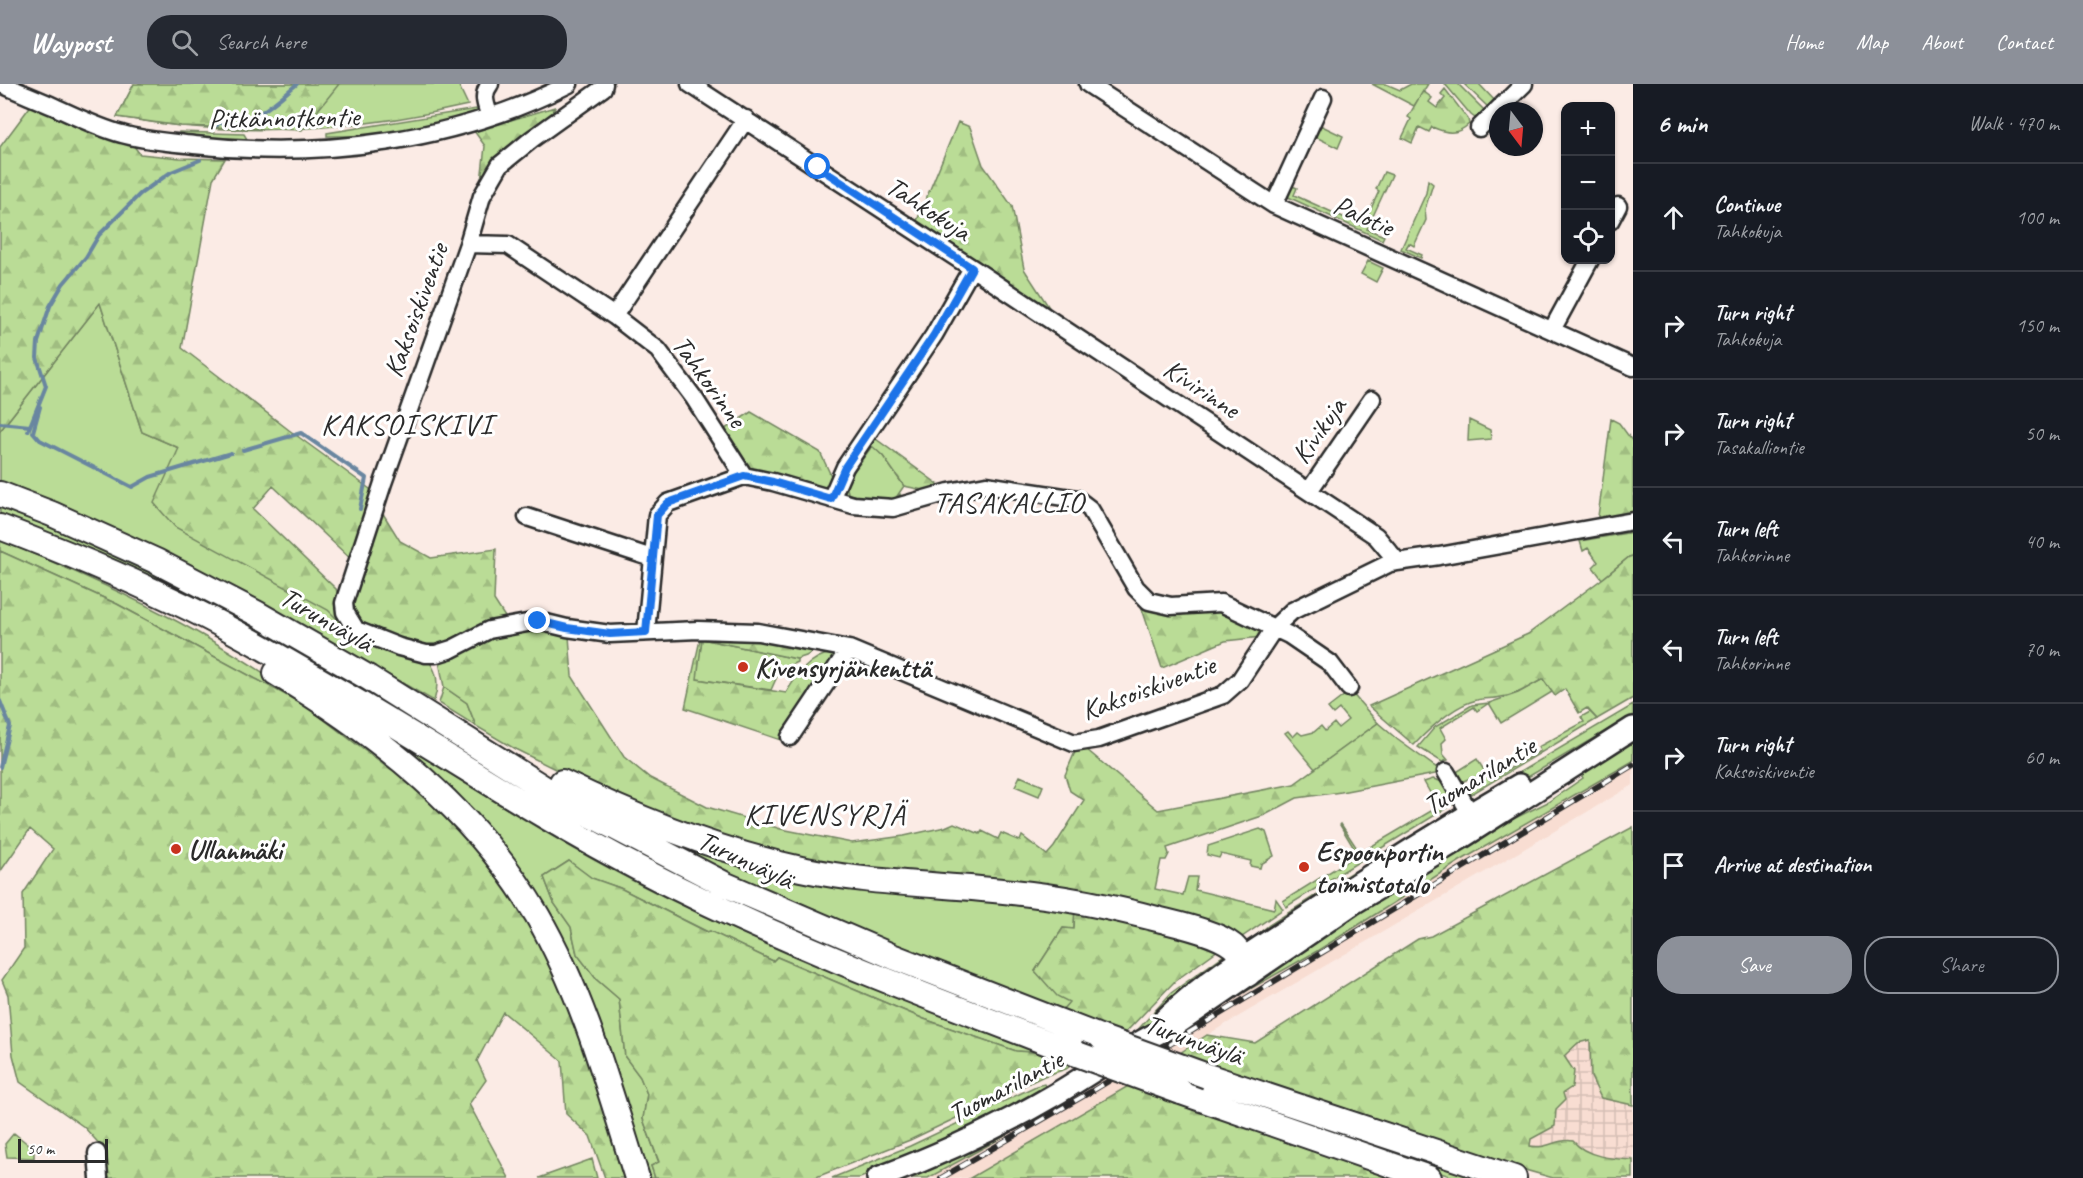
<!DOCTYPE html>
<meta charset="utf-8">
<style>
body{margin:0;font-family:Caveat,sans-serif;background:#242831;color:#f1f3f6}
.controls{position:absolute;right:18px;top:18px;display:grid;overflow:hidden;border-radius:12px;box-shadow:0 2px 4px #0004}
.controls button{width:54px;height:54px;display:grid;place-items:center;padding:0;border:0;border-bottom:2px solid #363941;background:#171b24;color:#f1f3f6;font:30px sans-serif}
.compass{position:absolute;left:1489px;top:18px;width:54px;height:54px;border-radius:50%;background:#171b24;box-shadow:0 2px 4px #0004;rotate:164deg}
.scale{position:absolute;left:18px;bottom:15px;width:90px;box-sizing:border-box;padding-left:6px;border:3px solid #2b2b2b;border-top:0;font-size:16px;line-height:21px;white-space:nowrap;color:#2b2b2b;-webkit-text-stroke:4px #fff;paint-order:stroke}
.stop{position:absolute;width:18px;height:18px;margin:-14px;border:4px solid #1a73e8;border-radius:50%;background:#fff}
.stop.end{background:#1a73e8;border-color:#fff;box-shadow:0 2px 6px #0008}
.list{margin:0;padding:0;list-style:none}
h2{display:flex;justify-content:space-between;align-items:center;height:78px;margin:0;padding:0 24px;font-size:26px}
h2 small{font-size:20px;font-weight:400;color:#9ea1a6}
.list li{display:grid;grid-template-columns:39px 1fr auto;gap:18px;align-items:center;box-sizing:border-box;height:108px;padding:0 24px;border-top:2px solid #363941}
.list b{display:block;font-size:22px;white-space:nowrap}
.list p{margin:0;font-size:20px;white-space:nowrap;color:#9ea1a6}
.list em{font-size:20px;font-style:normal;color:#9ea1a6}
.actions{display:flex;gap:12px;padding:18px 24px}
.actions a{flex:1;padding:14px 0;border:2px solid #8c9099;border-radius:24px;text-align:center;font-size:21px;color:#8c9099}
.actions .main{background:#8c9099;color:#fff}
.icon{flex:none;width:33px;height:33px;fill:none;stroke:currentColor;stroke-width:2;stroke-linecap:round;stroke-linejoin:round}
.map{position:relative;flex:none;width:1633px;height:1094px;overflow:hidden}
header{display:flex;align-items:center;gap:36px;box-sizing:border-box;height:84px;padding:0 30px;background:#8c9099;color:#fff}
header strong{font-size:28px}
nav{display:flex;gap:33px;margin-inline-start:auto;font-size:21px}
.search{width:420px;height:54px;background:#242831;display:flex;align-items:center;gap:15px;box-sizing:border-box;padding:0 21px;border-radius:24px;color:#9ea1a6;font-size:22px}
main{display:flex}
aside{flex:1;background:#171b24}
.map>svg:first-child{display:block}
.built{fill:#f8ddd2}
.industrial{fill:url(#industrial-grid)}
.green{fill:#badc96;stroke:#728460;stroke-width:1.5}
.forest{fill:url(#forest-firs);stroke:#728460;stroke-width:1.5}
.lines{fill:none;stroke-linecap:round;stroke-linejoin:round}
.stream{stroke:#6986a0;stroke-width:4}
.minor-casing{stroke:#2b2b2b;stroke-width:21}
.major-casing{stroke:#2b2b2b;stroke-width:26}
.highway-casing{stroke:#2b2b2b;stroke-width:28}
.minor{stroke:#fff;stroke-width:16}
.major{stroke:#fff;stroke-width:21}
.highway{stroke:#fff;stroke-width:24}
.rail-casing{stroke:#2b2b2b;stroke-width:6}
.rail{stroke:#fff;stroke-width:4;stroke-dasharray:11;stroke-linecap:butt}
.highway-bridge-casing{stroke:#2b2b2b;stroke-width:28;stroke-linecap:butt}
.highway-bridge{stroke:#fff;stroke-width:24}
.route{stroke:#1a73e8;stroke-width:8}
.poi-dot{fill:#c8321e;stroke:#fff;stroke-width:2}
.labels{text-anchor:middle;stroke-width:6;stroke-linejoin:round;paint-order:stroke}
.street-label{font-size:28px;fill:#2b2b2b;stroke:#fff}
.poi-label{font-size:28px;font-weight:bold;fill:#2b2b2b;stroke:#fff;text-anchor:start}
.neighbourhood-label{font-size:30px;letter-spacing:1.5px;fill:#2b2b2b;stroke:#fff}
</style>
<header>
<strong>Waypost</strong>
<div class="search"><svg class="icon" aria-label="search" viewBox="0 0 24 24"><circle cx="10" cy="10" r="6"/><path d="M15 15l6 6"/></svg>Search here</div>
<nav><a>Home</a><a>Map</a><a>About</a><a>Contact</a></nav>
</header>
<main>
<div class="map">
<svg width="1633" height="1094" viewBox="0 0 1633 1094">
<defs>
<pattern id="industrial-grid" width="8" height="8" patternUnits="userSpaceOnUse" patternTransform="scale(1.5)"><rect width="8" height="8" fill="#f8ddd2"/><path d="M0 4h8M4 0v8" fill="none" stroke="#d5beb4"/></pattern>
<pattern id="forest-firs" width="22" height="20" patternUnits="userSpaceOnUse" patternTransform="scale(1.5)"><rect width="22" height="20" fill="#badc96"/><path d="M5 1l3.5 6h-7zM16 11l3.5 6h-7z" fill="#a0bd81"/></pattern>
</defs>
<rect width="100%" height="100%" fill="#fbebe5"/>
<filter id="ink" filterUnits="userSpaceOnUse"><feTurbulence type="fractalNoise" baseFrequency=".0167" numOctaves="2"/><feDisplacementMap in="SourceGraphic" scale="12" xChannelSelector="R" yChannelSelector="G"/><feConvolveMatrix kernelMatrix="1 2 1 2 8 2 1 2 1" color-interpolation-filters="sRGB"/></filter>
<g filter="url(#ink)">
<path class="built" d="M1633 677V701L1207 951 1130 1001 970 1094H928L1003 1053 1081 1004 1317 867 1460 777Z"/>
<path class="industrial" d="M1568 942 1633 958V1094L1522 1068Z"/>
<path class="green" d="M134 0H458L468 21C375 43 275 51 181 42 160 40 138 36 117 33Z
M1372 0H1386L1400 6 1411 0H1428L1414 22Z
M1445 0H1458L1485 27 1484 30 1475 34 1471 31Z
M1464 0H1479L1496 18 1489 24Z
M476 25 477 28 473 31 434 42 376 52H327V49Z
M1320 41 1343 52 1338 64 1316 53 1303 80 1300 83Z
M179 48 244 50 247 55 222 56 179 50Z
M1384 88 1392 91 1367 145 1384 152 1382 156 1286 112 1290 101 1297 104 1294 111 1363 142 1379 107 1376 105Z
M1428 96 1433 100 1425 125 1426 136 1414 162 1409 159 1406 164 1422 171 1421 174 1401 165 1426 109Z
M1368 177 1383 184 1376 198 1361 190Z
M100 219 142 348 179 364 350 548 398 572 428 576C438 588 439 602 434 617 294 537 152 453 0 398V347Z
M1469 336 1490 346 1491 355 1468 357Z
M872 361 883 372 904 402 895 415 872 416 848 410 846 398Z
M0 421 123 475 268 549 510 694 1087 959 1086 962 952 914 671 791 121 482 0 430Z
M1633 448V472L1629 473 1602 495 1593 483 1598 478 1588 464 1583 467 1580 457Z
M0 456C54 478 107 501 159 528 241 569 315 624 390 676L385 683 306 622 117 520 0 467Z
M702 555 797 575V578L780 586 771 606 696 595Z
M1543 595 1552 608 1501 639 1489 619 1477 627 1474 623 1440 644 1446 655 1442 659 1443 670 1448 676 1442 678 1418 663 1435 643 1472 621 1489 619 1518 609Z
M444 603 467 619 476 642 439 619Z
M1350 607 1378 639 1315 685 1285 649 1288 647 1293 653 1298 648 1302 651 1314 648 1321 642 1325 647 1334 639 1338 644 1348 636 1339 625 1333 630 1328 624Z
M1633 621V631L1521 697 1492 706 1496 702Z
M1590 628 1597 635 1470 711 1467 706 1477 699V695L1473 693 1461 698 1455 689 1477 675 1490 696 1540 667 1538 663 1584 638 1581 633Z
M358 631C445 686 531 743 622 791 758 863 903 915 1046 969L1016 967 924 935 777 873 773 877 710 847 708 848 620 804 591 794 569 777 544 793 554 819 571 843 577 870 597 896 619 915 625 973 640 993 647 1010 643 1035 659 1079 651 1082 655 1094H643Z
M1633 649V677L1460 777 1317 867 1213 926 1239 901 1499 735 1503 740 1548 718 1583 694 1580 688Z
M1020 692 1043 702 1039 712 1015 702Z
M1433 695 1443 698 1455 719 1375 768 1373 766 1368 769 1369 771 1361 776 1340 741 1341 740 1360 769 1438 723 1424 698Z
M626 733 1075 822 1074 845 1063 844 1035 887 1070 918 1063 925 1044 919 794 820 688 768Z
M1260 745 1266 748 1274 772 1261 780 1260 784 1250 782 1251 777 1221 770 1219 774 1207 771 1208 762Z
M1351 764 1360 777 1286 823 1283 817 1349 776 1345 768Z
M1352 788 1353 793 1262 857 1248 858 1269 841Z
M1224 871 1229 872 1174 919 1143 949 1133 951 1171 909Z
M1044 1000 1047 1006 919 1071 860 1094H832L910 1062 1036 1002Z
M1054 1021 1003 1053 928 1094H897Z
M14 1049 34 1065V1074L7 1073 5 1060Z
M1342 1049 1479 1094H1456L1340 1056Z"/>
<path class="forest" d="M134 0H339L302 46 180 42 117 33Z
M1445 5 1468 35 1469 40C1456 52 1446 49 1432 43L1429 48 1419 43 1412 59 1402 54 1411 35 1408 33 1423 7 1432 14 1429 18 1437 24 1445 14 1441 10Z
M32 20 133 61 140 70 180 74 225 75 213 95 182 264 289 346 374 408 353 477 273 402 253 425 336 505 340 517 341 539 328 526 175 443 154 419 179 364 142 348 100 219 0 347V63Z
M555 23 552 32 481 98 485 62 474 47Z
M958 38 970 43 983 81 1012 122 1024 185 1052 228 916 139Z
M751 328 820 368 833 396 829 406 800 396 794 400 746 389 722 347Z
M1611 335 1619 339 1633 358V434L1597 440Z
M869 352 873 353 942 403 923 406 904 402 883 372 872 362 846 398 848 410 872 416 895 415 900 410 904 418C882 424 857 420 836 413L849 385Z
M382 428 400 457 431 474 496 465 494 516 505 533 478 543 441 563 425 564 353 537 349 513Z
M0 467 117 520 306 622 385 682 390 676 485 771 558 887 628 1094H605L590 1052 566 1030 562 977 503 928 477 977 486 996 469 1020 509 1094H106L104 1065 84 1043 20 998 13 971 8 911 2 896 24 864 23 810 53 765 30 745 0 788Z
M1633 472V614L1597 635 1587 624 1579 629 1565 605 1555 612 1543 595C1528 603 1517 611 1501 613 1493 615 1485 614 1477 616 1454 621 1430 644 1414 661L1369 622 1528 550 1606 492 1629 473Z
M1139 516 1227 526 1261 544V553L1225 557 1162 584Z
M541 544 569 552 572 592 624 673 650 694 707 723 781 745 852 759 904 752 945 743 954 739 980 750 982 747 998 755 1001 749 1020 757 1022 752 1047 771 1054 763 1084 716 1070 707 1065 691 1075 668 1086 665 1158 726 1294 700 1378 639 1398 656 1441 687 1435 690 1341 708 1297 714 1265 731 1167 764 1169 770 1166 776H1161L1155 805 1183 811 1188 793H1197L1195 806 1274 825 1276 815 1283 825 1239 855 823 784 643 729 515 665 476 642 467 619 444 603 438 572 484 552Z
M701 551H758L818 564 806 572 797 575 702 555 697 595 786 609C796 592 810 572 832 569L835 572 784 657 685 624Z
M1633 743V1021L1601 1014 1591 993 1590 956 1578 959 1564 972 1574 987 1572 1003 1563 1009 1565 1016 1556 1025 1555 1042 1531 1055 1530 1062C1547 1066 1556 1054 1573 1057 1586 1073 1613 1075 1633 1076V1094H1553L1494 1077 1177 971 1207 951 1255 959 1418 855 1431 852Z
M569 777 592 794 620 804 707 848 710 847 773 877 777 873 924 935 1016 967 1046 969 1073 980 1066 985 1044 992 910 1056 814 1094H655L651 1082 659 1078 643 1035 647 1010 640 993 625 973 619 915 597 896 577 870 571 843 554 819 544 793Z
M1075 822 1222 863 1175 897 1124 950 1063 925 1069 918 1057 912 1035 887 1063 844 1074 845Z
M1130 1001 1391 1094H970Z
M592 1075 597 1094H539Z"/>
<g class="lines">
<path class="stream" d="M217 41 220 38C247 47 277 16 297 0
M40 323 33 348 40 356 132 403 150 393 231 369
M0 339 30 342
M28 347 46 302 37 274 38 258 50 222 63 200 86 173 99 151 140 110 171 88 200 76
M243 366 301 349 366 394 360 425
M0 617 10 642 0 683"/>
<g class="minor-casing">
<path id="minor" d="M1 0C19 8 37 15 55 23 77 33 99 44 122 50 146 57 170 58 194 61 321 75 455 58 569 0
M604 0 603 4 532 55 500 81 482 112 468 160 383 399 344 519 345 528 356 546 399 563 426 570H436L452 565 489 546 538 537 567 544 610 550 698 546 758 548 849 565 1074 659 1099 655 1223 611 1240 596 1275 543 1292 527 1390 479 1439 472 1633 437
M690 0 972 184 934 251 845 383 831 415
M1088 0 1274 121 1633 283
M490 33C486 21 481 11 490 0
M1479 44 1524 0
M1274 121 1323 14
M1610 137 1618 122
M468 160 508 161 614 232
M972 184 1376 452 1397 477
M1552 246 1590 176
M744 392 773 398 853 421 893 424 949 408 986 401 1077 415 1090 425 1136 504 1149 517 1171 522 1221 519 1289 551 1330 579 1349 604
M1309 407 1372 315
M527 433 652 474
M646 548 657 431 668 419 744 392 694 314 658 266 614 232 746 35
M790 653 849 565
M1446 688 1476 739
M97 1069 99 1094"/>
</g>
<g class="major-casing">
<path id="major" d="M1165 935C1206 896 1254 867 1302 836 1373 789 1445 744 1519 701
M878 1094C939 1071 1000 1043 1056 1010 1095 987 1133 959 1175 941L1352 820 1461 754 1633 644"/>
</g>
<g class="highway-casing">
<path id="highway" d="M0 410 52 430 156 477 256 529 369 594 566 718 724 800 894 873 1102 954
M0 443C58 465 116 489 172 516 234 545 293 581 352 615 448 671 539 733 638 784 779 858 928 913 1077 970
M276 589C379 651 476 727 537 831 584 912 609 1005 637 1094
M562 698C638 735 717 767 801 785 871 800 942 800 1013 808 1063 813 1112 823 1161 836 1181 841 1217 849 1233 862 1241 869 1245 881 1248 890
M1207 992 1514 1094
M1181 1008 1429 1094"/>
</g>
<use href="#minor" class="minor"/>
<use href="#major" class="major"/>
<use href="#highway" class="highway"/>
<g class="rail-casing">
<path id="rail" d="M941 1094 1092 1007 1633 681"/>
</g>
<use href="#rail" class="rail"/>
<g class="highway-bridge-casing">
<path id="highway-bridge" d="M1102 954 1207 992
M1077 970 1181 1008"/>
</g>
<use href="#highway-bridge" class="highway-bridge"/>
</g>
</g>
<g class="lines" filter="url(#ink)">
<path class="route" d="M538 537 567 544 610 550 646 548 657 431 668 419 744 392 773 398 831 415 845 383 934 251 972 184 818 83"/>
</g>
<g class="poi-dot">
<circle cx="743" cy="583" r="6"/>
<circle cx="176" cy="765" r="6"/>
<circle cx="1304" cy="783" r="6"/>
</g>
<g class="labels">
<g class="street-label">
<text transform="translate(284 33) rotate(-1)" y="10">Pitkännotkontie</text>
<text transform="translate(929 124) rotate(33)" y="10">Tahkokuja</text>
<text transform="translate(1364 131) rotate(24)" y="10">Palotie</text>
<text transform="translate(415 226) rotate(-70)" y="10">Kaksoiskiventie</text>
<text transform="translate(710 297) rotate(54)" y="10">Tahkorinne</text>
<text transform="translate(1202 304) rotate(33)" y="10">Kivirinne</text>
<text transform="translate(1318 346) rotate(-55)" y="10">Kivikuja</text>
<text transform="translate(327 535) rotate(30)" y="10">Turunväylä</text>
<text transform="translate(1148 603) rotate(-20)" y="10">Kaksoiskiventie</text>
<text transform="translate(1479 691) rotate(-31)" y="10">Tuomarilantie</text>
<text transform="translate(746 775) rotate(25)" y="10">Turunväylä</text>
<text transform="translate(1194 955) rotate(20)" y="10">Turunväylä</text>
<text transform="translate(1005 1002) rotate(-28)" y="10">Tuomarilantie</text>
</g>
<g class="poi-label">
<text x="755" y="593">Kivensyrjänkenttä</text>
<text x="188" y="775">Ullanmäki</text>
<text x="1316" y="777">Espoonportin<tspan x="1316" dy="32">toimistotalo</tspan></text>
</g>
<g class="neighbourhood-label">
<text x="407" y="350">KAKSOISKIVI</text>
<text x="1009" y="428">TASAKALLIO</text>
<text x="825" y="740">KIVENSYRJÄ</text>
</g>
</g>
</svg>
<div class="controls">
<button>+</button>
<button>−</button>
<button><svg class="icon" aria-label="locate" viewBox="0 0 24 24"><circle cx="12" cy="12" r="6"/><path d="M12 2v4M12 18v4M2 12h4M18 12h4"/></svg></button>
</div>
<svg class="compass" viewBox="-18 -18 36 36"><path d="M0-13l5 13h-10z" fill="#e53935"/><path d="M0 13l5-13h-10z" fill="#9ea1a6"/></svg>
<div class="scale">50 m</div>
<div class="stop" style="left:818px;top:83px"></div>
<div class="stop end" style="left:538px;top:537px"></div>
</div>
<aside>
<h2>6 min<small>Walk · 470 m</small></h2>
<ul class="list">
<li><svg class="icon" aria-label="ahead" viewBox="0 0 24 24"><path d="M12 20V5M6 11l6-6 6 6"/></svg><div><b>Continue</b><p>Tahkokuja</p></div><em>100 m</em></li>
<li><svg class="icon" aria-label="right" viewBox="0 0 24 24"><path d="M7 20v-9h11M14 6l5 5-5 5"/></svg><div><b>Turn right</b><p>Tahkokuja</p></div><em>150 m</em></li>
<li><svg class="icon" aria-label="right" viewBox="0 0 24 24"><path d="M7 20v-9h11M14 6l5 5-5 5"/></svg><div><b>Turn right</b><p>Tasakalliontie</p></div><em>50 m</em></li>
<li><svg class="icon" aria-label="left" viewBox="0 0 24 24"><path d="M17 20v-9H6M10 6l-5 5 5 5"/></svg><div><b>Turn left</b><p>Tahkorinne</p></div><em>40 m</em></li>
<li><svg class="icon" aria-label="left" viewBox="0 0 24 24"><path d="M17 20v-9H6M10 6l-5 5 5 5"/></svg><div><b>Turn left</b><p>Tahkorinne</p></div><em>70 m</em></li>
<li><svg class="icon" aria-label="right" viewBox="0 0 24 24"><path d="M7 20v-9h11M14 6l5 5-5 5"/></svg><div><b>Turn right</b><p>Kaksoiskiventie</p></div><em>60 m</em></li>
<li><svg class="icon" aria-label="arrive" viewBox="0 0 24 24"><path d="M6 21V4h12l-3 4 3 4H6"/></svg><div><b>Arrive at destination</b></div></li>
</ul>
<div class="actions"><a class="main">Save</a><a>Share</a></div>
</aside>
</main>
